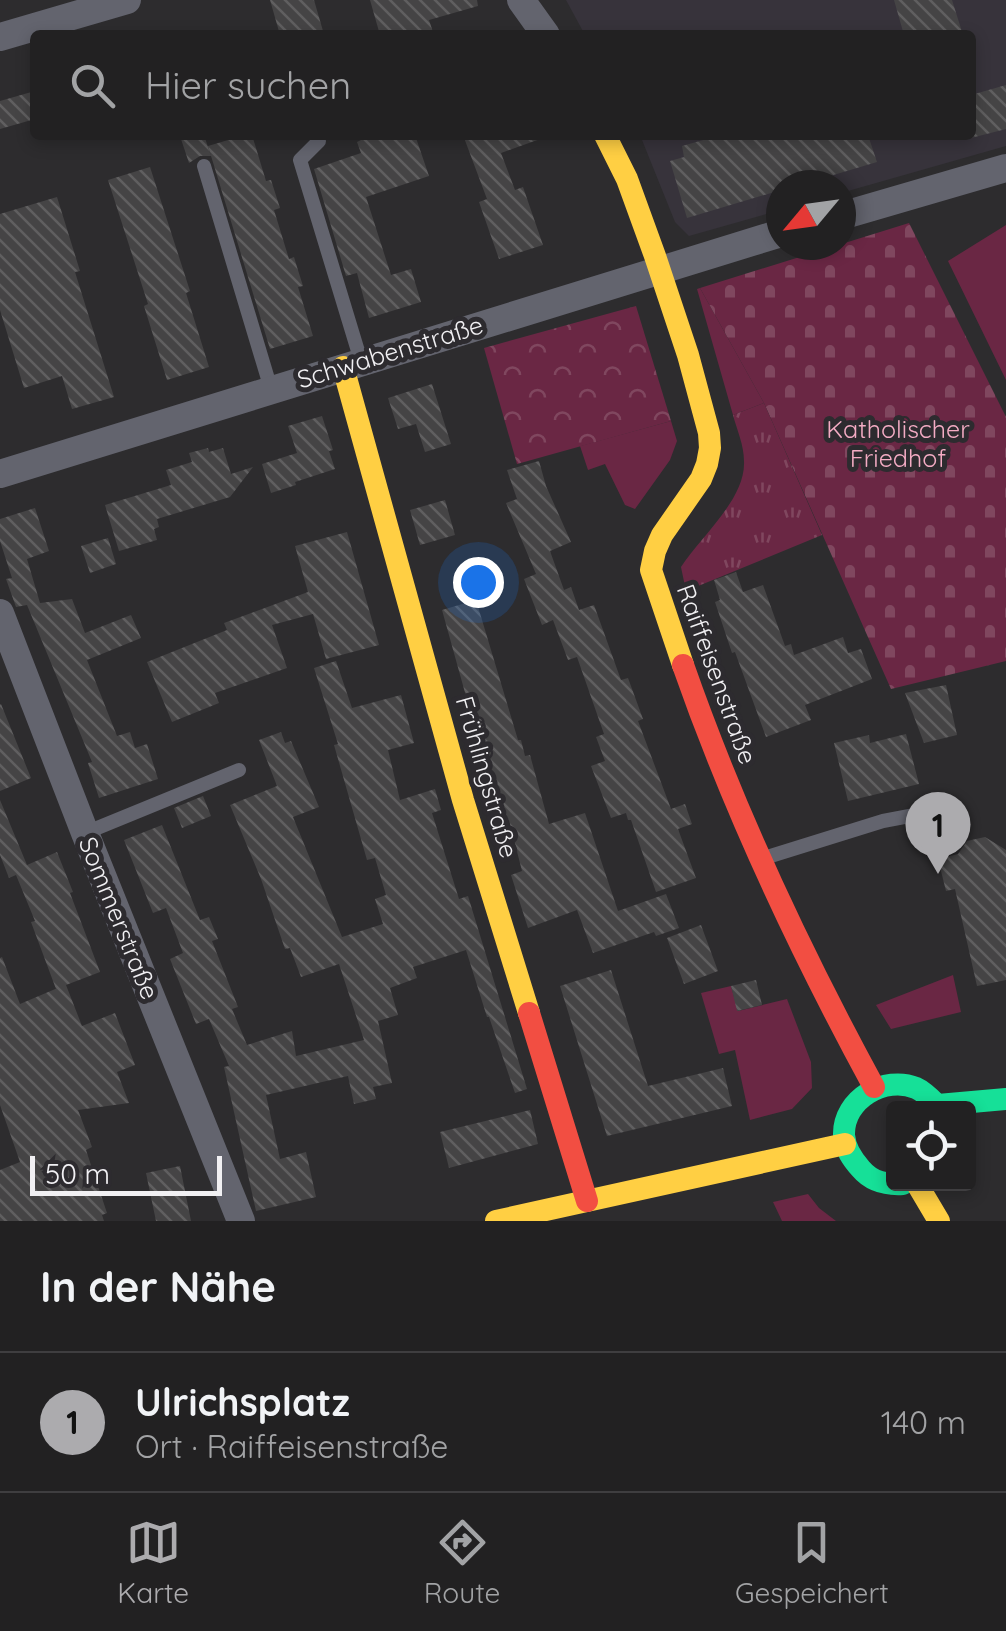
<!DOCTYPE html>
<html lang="de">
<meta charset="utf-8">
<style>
body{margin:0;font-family:Quicksand,sans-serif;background:#2e2e2f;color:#f1f3f6}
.controls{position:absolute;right:30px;bottom:30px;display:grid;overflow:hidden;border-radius:10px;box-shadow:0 5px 15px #0003}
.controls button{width:90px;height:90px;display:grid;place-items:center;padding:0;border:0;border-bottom:2px solid #3f3e40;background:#222122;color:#f1f3f6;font:50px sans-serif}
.compass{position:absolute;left:766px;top:170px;width:90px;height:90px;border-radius:50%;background:#222122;box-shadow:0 5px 15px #0003;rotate:241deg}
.scale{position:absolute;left:30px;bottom:25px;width:192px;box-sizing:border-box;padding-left:10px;border:5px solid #f1f0f3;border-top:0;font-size:28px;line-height:35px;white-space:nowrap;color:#f1f0f3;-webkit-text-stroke:8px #2d2b2f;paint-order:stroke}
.you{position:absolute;left:478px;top:582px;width:35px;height:35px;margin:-25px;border:8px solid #fff;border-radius:50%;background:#1a73e8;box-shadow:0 0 0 15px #1a73e833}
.badge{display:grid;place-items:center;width:65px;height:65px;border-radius:50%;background:#acabae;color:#111;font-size:32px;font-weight:700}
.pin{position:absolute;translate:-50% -82px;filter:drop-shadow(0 2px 5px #0008)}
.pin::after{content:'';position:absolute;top:52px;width:35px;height:30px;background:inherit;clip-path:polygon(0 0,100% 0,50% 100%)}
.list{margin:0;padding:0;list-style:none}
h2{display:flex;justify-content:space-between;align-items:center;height:130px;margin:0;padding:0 40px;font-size:42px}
h2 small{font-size:32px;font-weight:400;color:#a2a3a5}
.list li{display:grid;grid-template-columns:65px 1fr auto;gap:30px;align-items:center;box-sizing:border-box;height:140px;padding:0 40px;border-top:2px solid #3f3e40}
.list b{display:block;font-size:38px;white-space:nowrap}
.list p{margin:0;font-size:32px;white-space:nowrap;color:#a2a3a5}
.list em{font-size:32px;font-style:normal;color:#a2a3a5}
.icon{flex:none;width:55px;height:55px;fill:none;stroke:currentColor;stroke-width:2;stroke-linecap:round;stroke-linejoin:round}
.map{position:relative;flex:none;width:1006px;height:1221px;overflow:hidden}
.search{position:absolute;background:#222122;box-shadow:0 5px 15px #0003;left:30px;right:30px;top:30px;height:110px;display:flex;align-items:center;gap:25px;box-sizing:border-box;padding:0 35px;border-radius:10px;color:#a2a3a5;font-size:38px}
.sheet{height:270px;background:#222122}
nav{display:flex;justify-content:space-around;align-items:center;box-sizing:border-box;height:140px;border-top:2px solid #3f3e40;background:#222122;font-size:28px;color:#a2a3a5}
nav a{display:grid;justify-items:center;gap:5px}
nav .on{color:#acabae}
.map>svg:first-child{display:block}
.built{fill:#37333b}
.grass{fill:#6a2744}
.forest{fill:url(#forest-crowns)}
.cemetery{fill:url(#cemetery-stones)}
.park{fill:url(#park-tufts)}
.building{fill:url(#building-back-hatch)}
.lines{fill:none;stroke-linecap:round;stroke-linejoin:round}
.lane{stroke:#63646e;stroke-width:14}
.street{stroke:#63646e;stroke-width:28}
.fast{stroke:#16e098;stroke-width:22}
.slow{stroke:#ffcf43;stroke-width:22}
.jam{stroke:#f24e42;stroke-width:22}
.labels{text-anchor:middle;stroke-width:10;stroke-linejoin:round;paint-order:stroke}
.street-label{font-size:25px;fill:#f1f0f3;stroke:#2d2b2f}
.park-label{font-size:25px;fill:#f4acc4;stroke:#2d2b2f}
</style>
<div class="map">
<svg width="1006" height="1221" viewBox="0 0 1006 1221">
<defs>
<pattern id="forest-crowns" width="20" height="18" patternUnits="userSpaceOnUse" patternTransform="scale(2.5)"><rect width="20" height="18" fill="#6a2744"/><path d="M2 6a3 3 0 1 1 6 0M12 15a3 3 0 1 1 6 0" fill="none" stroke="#80475f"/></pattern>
<pattern id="cemetery-stones" width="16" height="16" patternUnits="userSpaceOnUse" patternTransform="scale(2.5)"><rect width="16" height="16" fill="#6a2744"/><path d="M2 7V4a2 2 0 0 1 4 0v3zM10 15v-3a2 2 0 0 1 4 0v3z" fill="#80475f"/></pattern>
<pattern id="park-tufts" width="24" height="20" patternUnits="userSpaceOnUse" patternTransform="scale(2.5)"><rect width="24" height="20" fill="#6a2744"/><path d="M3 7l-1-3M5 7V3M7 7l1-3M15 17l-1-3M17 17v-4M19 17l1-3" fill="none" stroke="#80475f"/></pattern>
<pattern id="building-back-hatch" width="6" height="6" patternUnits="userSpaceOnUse" patternTransform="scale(2.5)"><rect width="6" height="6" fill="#454445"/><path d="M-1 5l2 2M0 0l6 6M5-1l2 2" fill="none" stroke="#605f60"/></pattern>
</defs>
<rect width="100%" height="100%" fill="#2d2c2e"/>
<path class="built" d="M566 0H1006V146L841 193V185H781V210L689 236 675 222 640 135H971V35H585Z"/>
<path class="grass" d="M1006 225V380L948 261Z
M700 288 764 403 733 415 697 289Z
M671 421 677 441 670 460 635 509 625 505 605 464 588 470 580 446Z
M953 975 961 1012 891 1029 876 1005Z
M731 986 738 1011 787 999 811 1062 812 1088 792 1109 750 1120 735 1050 719 1054 701 993Z
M808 1194 819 1208 836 1221H782L773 1202Z"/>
<path class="forest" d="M636 306 671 421 517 464 484 348Z"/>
<path class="cemetery" d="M909 223 1006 417V661L891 689 764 403 700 288Z"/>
<path class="park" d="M764 403 822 535 686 591 681 567C701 536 746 499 744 461 744 445 737 430 733 415Z"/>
<path class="building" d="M270 0H314L323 31 310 35H280Z
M370 0H477L478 6 429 20 434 35H380Z
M894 0H952L963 35H904Z
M1006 85V129L971 138V95Z
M35 91V119L0 129V101Z
M193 135H204L211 156H200L189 163 181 139Z
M245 135H252L266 181 271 180 280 208 274 210 289 259 294 257 297 267 303 286 298 287 313 336 270 349 208 146Z
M359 135H415L429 176 366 197 391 275 411 269 421 302 369 318 357 273 346 276 314 169 361 153 357 142 361 140Z
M463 135H542L543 138 501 153 515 190 523 187 543 245 499 259 479 202 487 199Z
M721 135H868L877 162 800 185H781V190L687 218 670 161 684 157 682 146Z
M150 167 190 291 186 293 209 367 167 380 144 306 148 304 108 180Z
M57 197 80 271 75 272 114 397 72 409 62 376 24 388 0 310V214Z
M432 384 451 444 425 452 416 424 398 429 388 398Z
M322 416 333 450 329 451 335 469 295 482 296 485 271 493 262 464 297 453 288 426Z
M208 448 209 452 223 448 231 474 253 467 230 497 157 519 159 527 154 529 157 540 119 551 105 505 171 485 166 470 192 462 189 453Z
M539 461 546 486 571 542 550 551 564 590 571 587 579 610 594 605 621 680 628 678 643 719 638 721 671 809 685 804 692 824 678 829 696 878 656 892 631 820H628L626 813 611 818 591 766 605 761 596 737 604 734 577 657 568 660 553 620 542 625 524 579 536 574 506 503 517 499 507 470Z
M445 500 455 535 420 545 410 510Z
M35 508 49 551 27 559 40 603 72 599 85 633 131 615 141 638 87 660 117 736 130 732 135 748 147 744 158 779 99 798 88 763 92 762 27 605 16 607 6 579 12 578 0 541V519Z
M347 532 379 645 326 659 313 614 272 625 287 668 215 693 219 703 172 722 147 662 227 630 224 623 308 592 295 546Z
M108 538 116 564 90 573 81 546Z
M736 572 743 592 763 585 785 646 791 644 794 655 843 637 848 653 861 649 872 679 805 705 811 720 766 737 735 652 732 653 715 602 720 600 714 580Z
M476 600 518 740H521L525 756 530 755 549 824 585 813 618 911 666 894 679 928 656 936 654 932 593 953 577 910 528 928 511 875 522 871 509 820 501 822 442 610Z
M336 661 352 708 401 695 414 743 388 750 400 800 435 789 441 810 432 813 459 899 468 896 527 1089 515 1093 489 1017H487L466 950 413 967 417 978 390 988 398 1015 378 1021 392 1083 373 1087 376 1099 354 1104 348 1076 266 1095 280 1159 306 1152 316 1197 256 1211 224 1067 229 1066 209 1019 196 1024 170 959 183 953 166 908 153 913 124 840 162 825 200 920 209 917 218 939 212 941 238 1007 232 1009 247 1045 292 1031 296 1056 364 1040 339 964 301 977 290 948 285 949 261 879 230 805 277 786 259 740 281 732 285 743 291 741 319 807 293 817 342 937 383 924 375 899 386 895 375 858 367 860 334 745 338 744 314 668Z
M946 685 957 735 924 743 905 693Z
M1 704 31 778 0 791V705Z
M906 734 919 784 848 801 834 743 869 735 870 743Z
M203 796 211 816 182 828 174 808Z
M0 800 27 865 57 852 73 892 70 893 100 972 66 985 82 1026 115 1013 135 1065 117 1072 129 1103 78 1110 92 1147 86 1150 107 1213 102 1215 104 1221H0V1170L20 1162 0 1105V958L2 957 20 1004 60 987 56 989 31 922 35 921 16 875 9 878 0 855Z
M985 837 1006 850V980L977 986 955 889 946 891 938 859 958 854 967 841Z
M701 925 718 971 684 984 667 938Z
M611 970 648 1086 723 1068 732 1106 607 1136 560 986Z
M756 980 762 1005 737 1011 731 986Z
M530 1110 538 1144 449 1168 440 1132Z
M180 1166 191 1221H156L146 1173Z"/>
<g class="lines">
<path class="lane" d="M319 141 300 160 361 361
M204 166 271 389
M85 833 239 770
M761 859 883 821 920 814"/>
<path class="street" d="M521 0 546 35
M0 37 127 0
M841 216 1006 168
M0 474 781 233
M0 613 85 833 241 1221"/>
<path class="fast" d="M938 1105 1006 1099
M903 1184C886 1185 872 1182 861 1169 852 1159 845 1149 844 1135 843 1099 885 1075 916 1088 925 1092 933 1101 940 1108"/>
<path class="slow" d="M605 135 627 179 655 256 688 355 709 433 710 448 707 464 701 479 662 535 655 551 651 570 683 665
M343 367 463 800 529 1013
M917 1184 939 1221
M496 1221 845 1144"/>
<path class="jam" d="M683 665C734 811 800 951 874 1087
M529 1013 587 1201"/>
</g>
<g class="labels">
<g class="street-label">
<text transform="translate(390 352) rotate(-17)" y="9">Schwabenstraße</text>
<text transform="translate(717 674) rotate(70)" y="9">Raiffeisenstraße</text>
<text transform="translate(487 777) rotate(74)" y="9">Frühlingstraße</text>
<text transform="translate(119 918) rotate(68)" y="9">Sommerstraße</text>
</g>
<g class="park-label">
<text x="898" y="438">Katholischer<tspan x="898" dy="29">Friedhof</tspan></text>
</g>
</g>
</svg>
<div class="controls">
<button><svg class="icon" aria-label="locate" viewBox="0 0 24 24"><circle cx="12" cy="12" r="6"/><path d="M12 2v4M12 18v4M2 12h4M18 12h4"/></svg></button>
</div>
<svg class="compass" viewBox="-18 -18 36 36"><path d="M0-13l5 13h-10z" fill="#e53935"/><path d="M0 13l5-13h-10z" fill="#a2a3a5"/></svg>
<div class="scale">50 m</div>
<div class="you"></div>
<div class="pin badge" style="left:938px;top:874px">1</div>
<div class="search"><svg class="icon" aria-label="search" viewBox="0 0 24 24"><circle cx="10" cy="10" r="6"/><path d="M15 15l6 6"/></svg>Hier suchen</div>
</div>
<section class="sheet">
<h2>In der Nähe<small></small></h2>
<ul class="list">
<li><span class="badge">1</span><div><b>Ulrichsplatz</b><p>Ort · Raiffeisenstraße</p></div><em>140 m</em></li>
</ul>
</section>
<nav>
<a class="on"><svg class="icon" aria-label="map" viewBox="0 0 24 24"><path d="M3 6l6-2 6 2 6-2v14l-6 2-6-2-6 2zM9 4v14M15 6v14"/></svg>Karte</a>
<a><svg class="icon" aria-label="directions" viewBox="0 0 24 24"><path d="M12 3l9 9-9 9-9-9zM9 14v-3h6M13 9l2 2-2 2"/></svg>Route</a>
<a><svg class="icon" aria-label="saved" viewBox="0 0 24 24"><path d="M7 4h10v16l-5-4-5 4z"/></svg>Gespeichert</a>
</nav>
